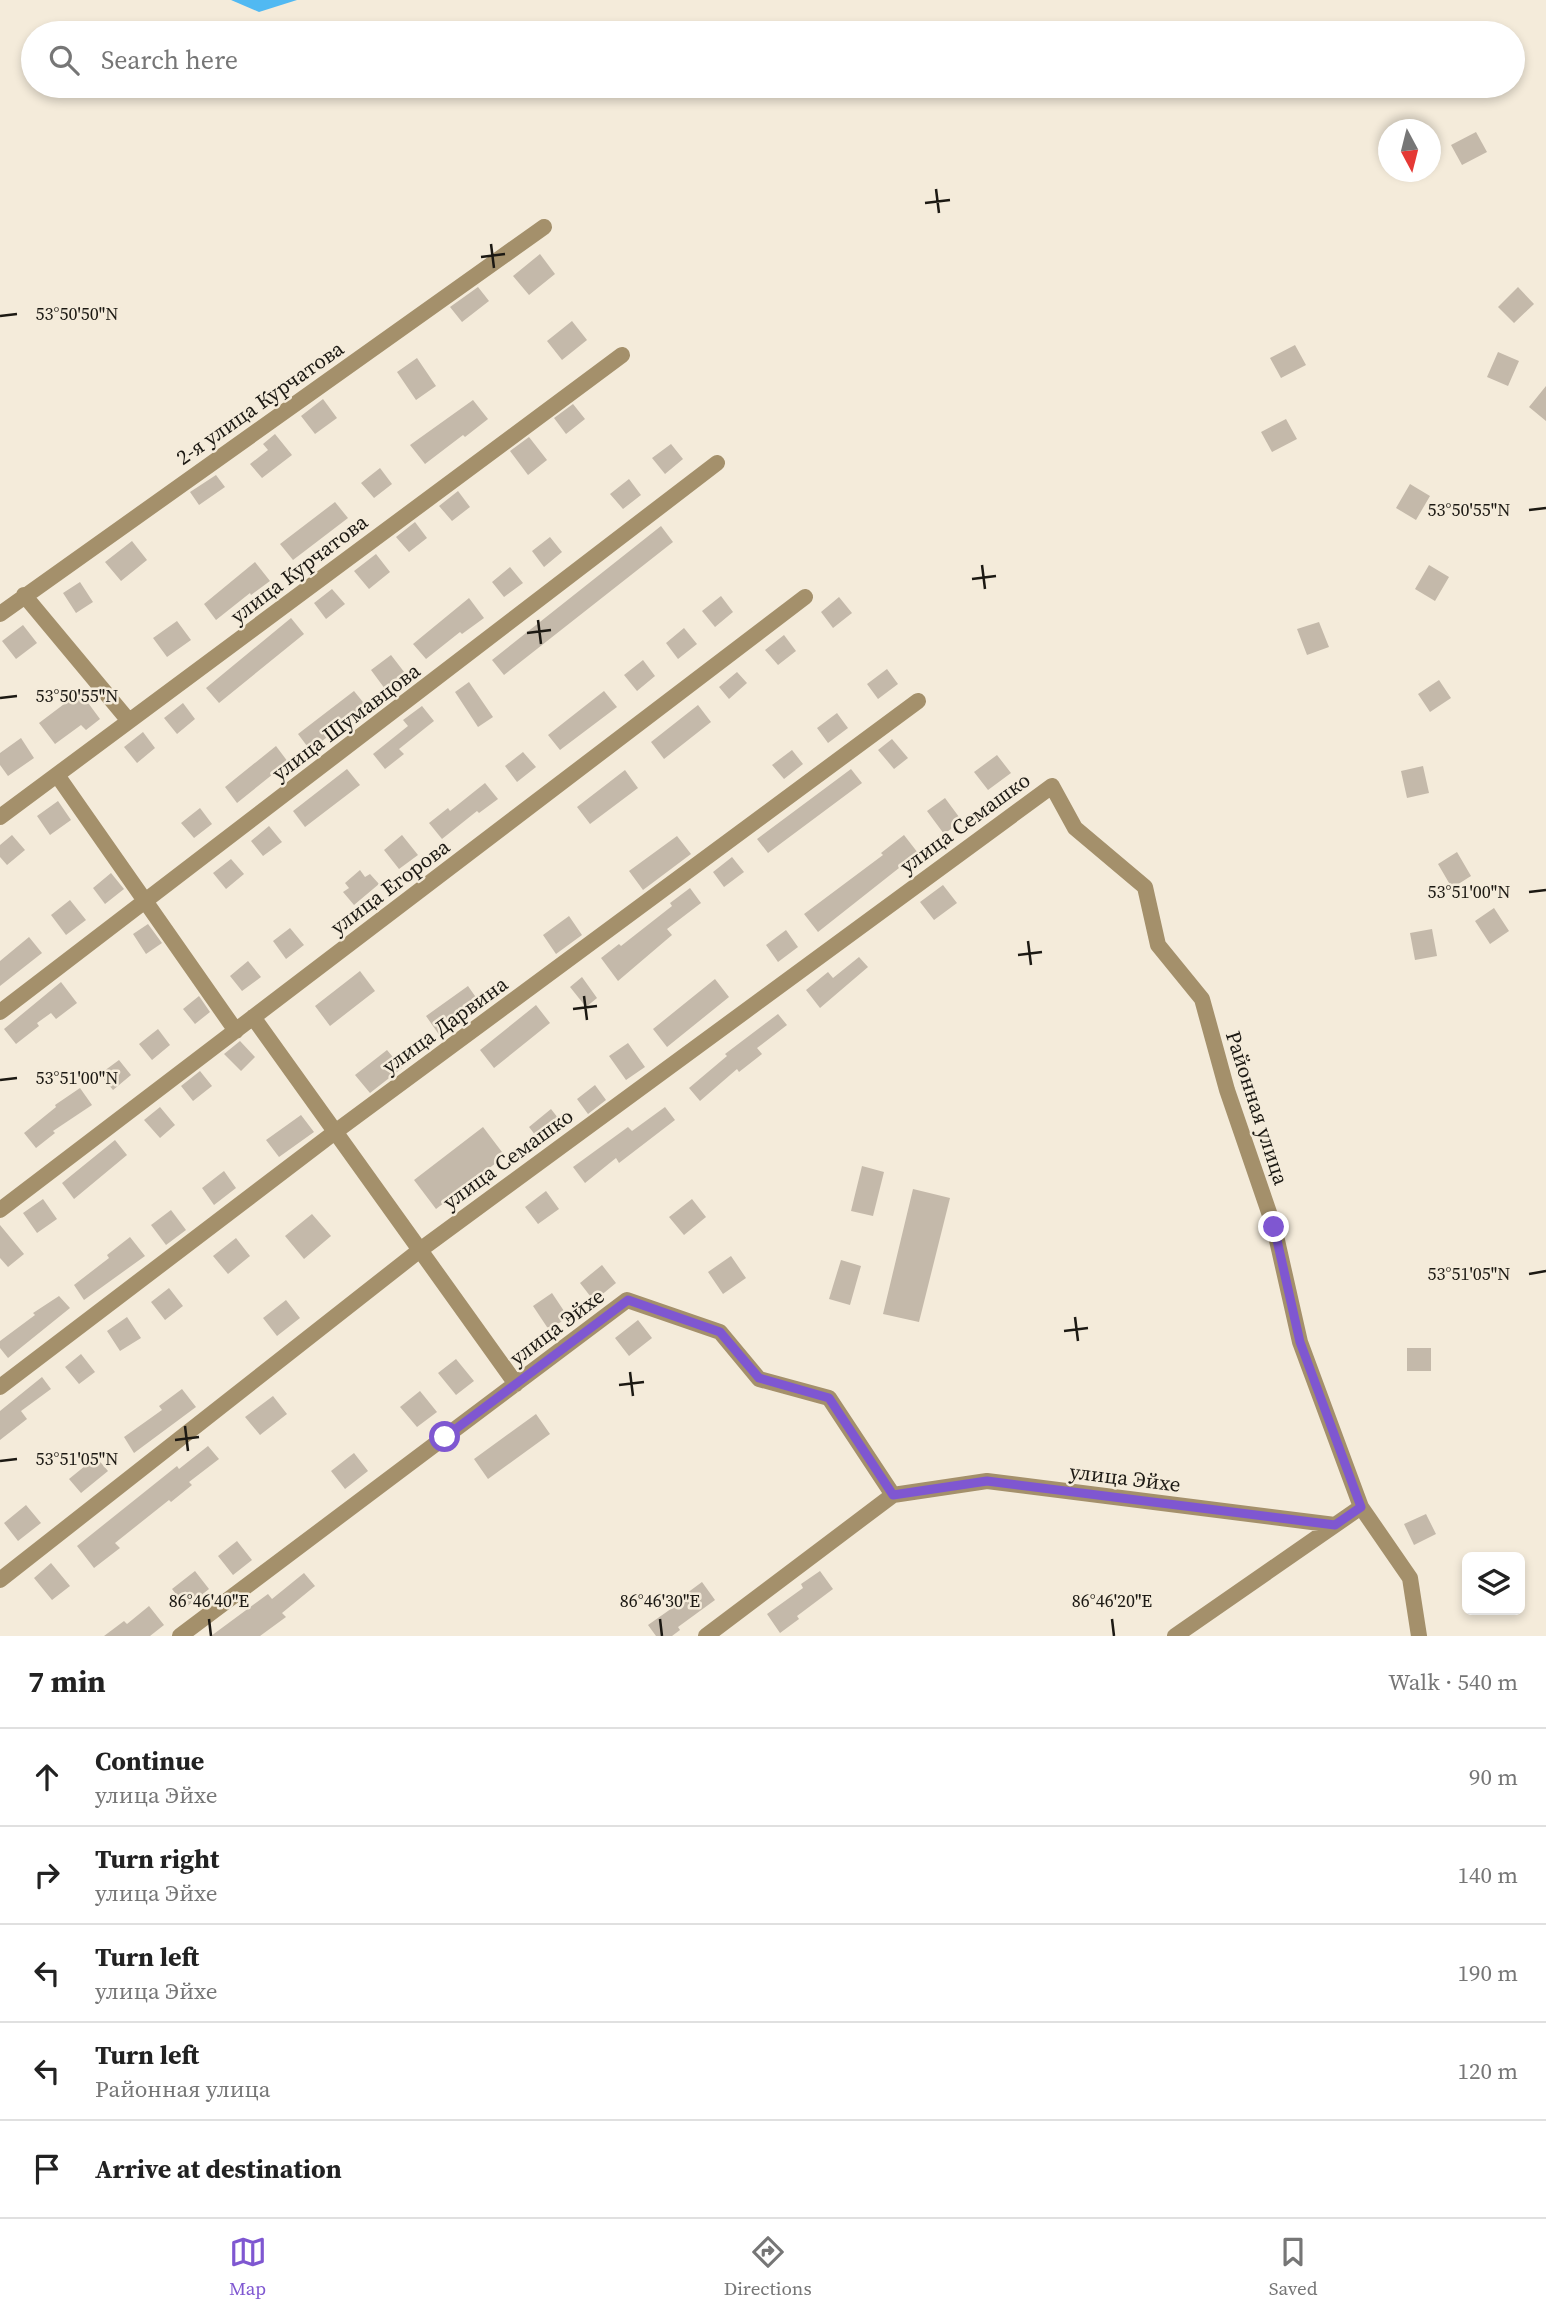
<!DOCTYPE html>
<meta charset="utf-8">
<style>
body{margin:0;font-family:"Source Serif 4",serif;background:#f2f2f2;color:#222}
.controls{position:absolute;right:21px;bottom:21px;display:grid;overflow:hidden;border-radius:10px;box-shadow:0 4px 10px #0003}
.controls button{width:63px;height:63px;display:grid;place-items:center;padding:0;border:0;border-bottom:2px solid #e0e0e0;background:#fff;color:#222;font:35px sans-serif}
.compass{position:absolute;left:1378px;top:119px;width:63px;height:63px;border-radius:50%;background:#fff;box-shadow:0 4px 10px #0003;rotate:173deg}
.stop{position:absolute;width:21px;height:21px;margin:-16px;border:5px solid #7f57d1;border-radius:50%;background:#fff}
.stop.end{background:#7f57d1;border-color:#fff;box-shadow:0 2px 7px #0008}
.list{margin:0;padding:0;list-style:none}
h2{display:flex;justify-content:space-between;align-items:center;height:91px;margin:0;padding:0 28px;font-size:30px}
h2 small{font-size:23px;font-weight:400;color:#767676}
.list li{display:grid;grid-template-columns:46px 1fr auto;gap:21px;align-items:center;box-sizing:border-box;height:98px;padding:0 28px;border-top:2px solid #e0e0e0}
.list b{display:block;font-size:26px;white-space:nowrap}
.list p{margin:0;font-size:23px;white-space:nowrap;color:#767676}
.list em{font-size:23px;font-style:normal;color:#767676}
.icon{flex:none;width:38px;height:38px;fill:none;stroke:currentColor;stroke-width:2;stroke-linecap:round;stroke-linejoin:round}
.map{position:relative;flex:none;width:1546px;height:1636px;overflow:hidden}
.search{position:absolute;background:#fff;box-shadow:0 4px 10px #0003;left:21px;right:21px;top:21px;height:77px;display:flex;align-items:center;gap:18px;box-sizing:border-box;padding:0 24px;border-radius:38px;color:#767676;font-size:26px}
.sheet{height:581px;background:#fff}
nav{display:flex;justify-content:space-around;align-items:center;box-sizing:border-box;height:98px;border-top:2px solid #e0e0e0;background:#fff;font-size:19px;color:#767676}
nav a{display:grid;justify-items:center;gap:4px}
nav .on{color:#7f57d1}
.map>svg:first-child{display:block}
.water{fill:#51b9f2}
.building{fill:#c4b9aa}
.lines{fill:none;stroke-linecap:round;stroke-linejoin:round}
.street{stroke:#a4906b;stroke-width:16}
.route{stroke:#7f57d1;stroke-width:9}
.ticks{fill:none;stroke:#1c1913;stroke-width:2.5}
.labels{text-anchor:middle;stroke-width:5;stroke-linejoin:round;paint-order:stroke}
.street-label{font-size:21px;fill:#1c1913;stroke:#f4ebda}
.ticks-label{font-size:18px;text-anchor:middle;fill:#1c1913;stroke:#f4ebda;stroke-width:5;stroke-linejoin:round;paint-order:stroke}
</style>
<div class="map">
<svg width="1546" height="1636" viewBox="0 0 1546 1636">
<rect width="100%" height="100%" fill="#f4ebda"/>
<path class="water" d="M231 0H297L259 12Z"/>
<path class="building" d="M1476 132 1487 152 1462 165 1451 145Z
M540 254 555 274 529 295 513 276Z
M478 287 489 301 462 322 450 307Z
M1518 287 1534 304 1514 323 1498 307Z
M572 321 587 340 562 360 547 341Z
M1295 345 1306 365 1281 378 1270 358Z
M1498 352 1519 361 1508 386 1487 377Z
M417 358 436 386 416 400 397 372Z
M1546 386V421L1529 407Z
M323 399 337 418 315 434 301 416Z
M473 400 488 419 465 437 463 435 425 464 410 445Z
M573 404 585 419 566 434 554 418Z
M1286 419 1297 439 1272 452 1261 432Z
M275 434 292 455 262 478 250 464 268 450 263 444Z
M529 437 547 460 528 475 510 451Z
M671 444 683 459 665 474 652 458Z
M380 468 392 484 374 498 361 483Z
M216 475 225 487 199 505 190 492Z
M629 479 641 495 623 509 610 494Z
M1410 484 1430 496 1416 520 1396 508Z
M458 491 470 507 452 521 439 506Z
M335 502 348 518 293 560 280 544Z
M415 522 427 538 409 552 396 537Z
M661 526 673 542 504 675 492 660Z
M550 537 562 552 544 567 532 551Z
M132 541 147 560 121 581 105 562Z
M376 554 390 572 369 589 354 571Z
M255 562 270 581 251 595 250 593 216 620 204 604Z
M1429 565 1449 577 1435 601 1415 589Z
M510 567 523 583 504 597 492 582Z
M80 582 93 602 76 613 63 593Z
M332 589 345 604 326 619 314 603Z
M721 596 733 612 715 627 702 611Z
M839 597 852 613 833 628 821 612Z
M469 598 484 618 462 634 460 632 426 659 413 644Z
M291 618 304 634 219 703 206 688Z
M177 621 191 640 167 657 153 638Z
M1319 622 1329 647 1307 655 1297 629Z
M23 625 37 643 16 659 2 641Z
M684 628 697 644 678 659 666 643Z
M784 635 796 651 778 665 765 650Z
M391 655 408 677 388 693 371 670Z
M643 660 655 676 637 691 624 675Z
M887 669 898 684 878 699 867 684Z
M737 672 747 683 729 699 719 687Z
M1439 680 1451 698 1430 712 1418 694Z
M469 682 493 717 478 727 455 692Z
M354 691 367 707 310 750 298 734Z
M604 691 617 707 560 750 548 735Z
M80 692 100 719 86 730 81 725 55 744 39 723Z
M183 703 195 719 177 734 164 718Z
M698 705 711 722 664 759 651 742Z
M422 706 434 721 399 749 404 754 385 769 373 754 408 726 403 720Z
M837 713 848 728 828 743 817 728Z
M143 732 155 748 137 763 124 747Z
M21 738 34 758 8 776 0 765V753Z
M892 739 908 758 894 769 878 750Z
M276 746 288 762 237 803 225 787Z
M792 750 803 764 784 779 772 765Z
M523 752 536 767 517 782 505 766Z
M997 755 1011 773 988 790 974 772Z
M1423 766 1429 793 1407 798 1401 771Z
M347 769 360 785 305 827 293 811Z
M851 769 862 783 768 853 757 839Z
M625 770 638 788 590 824 577 807Z
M485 783 498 799 479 813 477 811 442 839 429 823 448 808 450 811Z
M945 798 962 821 944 834 927 811Z
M58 801 71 820 50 835 37 816Z
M200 808 212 824 194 838 181 823Z
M269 826 282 842 263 856 251 841Z
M12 835 25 850 7 865 0 857V845Z
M402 835 418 855 399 869 384 850Z
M904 835 918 853 818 932 804 914 883 855 881 853Z
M677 836 691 854 643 890 629 871Z
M1457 852 1471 876 1452 888 1438 864Z
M732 857 744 872 724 887 713 872Z
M231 859 244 874 226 889 213 873Z
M360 870 365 877 370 874 379 884 354 905 343 892 349 888 345 883Z
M111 873 124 889 105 904 93 888Z
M943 885 957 903 934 920 920 902Z
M690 888 701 903 667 929 672 935 618 981 601 958 619 944 621 946 672 906 670 903Z
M70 900 86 920 66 935 51 915Z
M1494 908 1509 931 1490 944 1475 921Z
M569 916 582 935 556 954 543 935Z
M148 924 162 943 146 954 133 934Z
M290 928 304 945 286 959 273 941Z
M1432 929 1437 956 1415 960 1410 933Z
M786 930 798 947 778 962 766 945Z
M29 937 42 953 0 986V961Z
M859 957 868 967 820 1008 806 990 828 972 833 978Z
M248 961 261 977 242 991 230 976Z
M360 971 375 991 330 1026 315 1006Z
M582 977 597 998 586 1007 570 987Z
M715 979 729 997 667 1047 653 1029Z
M61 982 77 1003 56 1019 51 1013 37 1023 39 1026 16 1044 4 1029Z
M468 986 482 1006 440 1036 426 1016Z
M199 996 210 1012 195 1024 183 1009Z
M536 1005 550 1023 494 1068 480 1050Z
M778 1014 787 1025 757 1048 762 1054 739 1072 737 1069 700 1101 689 1088 727 1056 725 1054Z
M158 1029 170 1045 152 1060 139 1044Z
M240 1041 255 1057 241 1071 224 1054Z
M628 1043 645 1067 626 1080 609 1056Z
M387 1050 402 1068 370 1093 355 1075Z
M119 1060 131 1075 113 1090 100 1074Z
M200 1071 212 1086 193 1101 181 1086Z
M595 1085 606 1100 588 1114 577 1099Z
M80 1088 92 1105 53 1131 55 1133 36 1148 24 1133 56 1107 55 1105Z
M160 1107 175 1125 160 1138 144 1120Z
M665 1107 675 1120 619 1163 616 1158 585 1183 573 1167 628 1127 632 1131Z
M551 1109 565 1127 543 1145 529 1127Z
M301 1115 314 1132 279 1157 266 1140Z
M483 1127 505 1156 436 1209 414 1180Z
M115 1140 127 1155 74 1199 62 1183Z
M862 1166 884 1172 873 1216 851 1211Z
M224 1171 236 1188 214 1205 202 1188Z
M913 1189 950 1198 919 1322 883 1314Z
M546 1191 559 1209 538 1224 525 1207Z
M43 1199 57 1219 37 1233 23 1213Z
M692 1199 706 1217 684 1235 669 1217Z
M171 1210 186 1230 166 1245 151 1225Z
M312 1214 331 1236 304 1259 285 1236Z
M0 1225 24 1254 8 1267 0 1258Z
M130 1237 145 1256 84 1300 74 1285 109 1258 107 1255Z
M236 1238 250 1256 228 1274 213 1256Z
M731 1256 746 1278 723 1294 708 1272Z
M841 1260 861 1266 850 1305 829 1299Z
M602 1265 616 1283 594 1301 580 1283Z
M169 1288 183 1306 165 1320 151 1302Z
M552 1293 568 1317 549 1330 533 1306Z
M59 1296 70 1308 8 1358 0 1348V1341L35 1315 33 1313Z
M286 1300 300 1318 277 1336 263 1318Z
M127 1317 141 1338 120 1351 107 1331Z
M638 1320 652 1338 629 1356 615 1338Z
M1407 1348H1431V1371H1407Z
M81 1354 95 1372 79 1384 65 1367Z
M456 1359 474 1381 456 1395 438 1373Z
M42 1377 51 1389 21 1411 27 1419 0 1440V1411Z
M182 1389 196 1407 134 1453 124 1437 162 1410 159 1406Z
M420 1391 437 1412 417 1427 400 1407Z
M273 1396 287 1414 260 1435 245 1417Z
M536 1414 550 1434 488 1479 474 1459Z
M208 1446 219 1459 189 1482 192 1485 171 1502 169 1500 115 1543 120 1548 94 1568 77 1546 177 1466 179 1469Z
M354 1453 368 1471 345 1489 331 1471Z
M96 1457 108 1471 81 1493 69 1479Z
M26 1505 41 1523 18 1541 4 1523Z
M1426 1514 1436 1534 1414 1545 1404 1524Z
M237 1541 252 1560 233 1575 218 1556Z
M51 1563 70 1586 52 1600 34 1578Z
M195 1571 209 1589 186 1607 172 1589Z
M820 1571 833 1589 797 1616 799 1619 780 1633 767 1614 803 1588 801 1584Z
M304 1573 315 1586 282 1613 286 1617 260 1636H211L268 1594 272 1599Z
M702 1582 715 1600 678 1627 680 1630 672 1636H656L648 1625 685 1599 683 1596Z
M149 1606 164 1625 150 1636H104L124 1621 127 1624Z"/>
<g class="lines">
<path class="street" d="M24 595 129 721
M0 614 544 227
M57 775 236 1031
M0 817 622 355
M0 1012 717 463
M253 1017 516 1384
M0 1210 805 597
M0 1387 335 1132 918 701
M0 1580 420 1250 1052 786 1075 828 1145 887 1158 945 1202 999 1227 1090 1274 1227 1300 1342 1361 1507 1410 1578 1419 1636
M180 1636 627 1300 720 1332 759 1379 829 1398 893 1495 987 1481 1335 1525
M706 1636 893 1495
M1175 1636 1361 1507"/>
</g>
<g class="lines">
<path class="route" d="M445 1437 628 1300 720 1332 759 1378 829 1398 893 1495 987 1481 1335 1525 1361 1507 1300 1342 1274 1227"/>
</g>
<path class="ticks" d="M936 189 939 213M925 203 950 200M491 244 494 268M481 257 505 254M0 316 17 314M1529 510 1546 508M982 565 985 589M972 579 996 576M538 620 541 644M527 633 551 630M0 698 17 696M1529 892 1546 890M1028 941 1031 965M1018 955 1042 952M584 996 587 1020M573 1009 597 1006M0 1080 17 1078M1529 1274 1546 1271M1075 1317 1078 1341M1064 1331 1088 1328M630 1372 633 1396M619 1385 644 1382M185 1426 188 1451M175 1440 199 1437M0 1461 17 1459M209 1619 211 1636M660 1619 662 1636M1112 1619 1114 1636"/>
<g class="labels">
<g class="street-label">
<text transform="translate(260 403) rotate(-35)" y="7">2-я улица Курчатова</text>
<text transform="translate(299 569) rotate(-37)" y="7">улица Курчатова</text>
<text transform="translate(346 722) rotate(-37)" y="7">улица Шумавцова</text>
<text transform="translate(965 823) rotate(-36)" y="7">улица Семашко</text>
<text transform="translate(390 887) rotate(-37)" y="7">улица Егорова</text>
<text transform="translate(445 1025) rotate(-36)" y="7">улица Дарвина</text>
<text transform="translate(1257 1108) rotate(72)" y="7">Районная улица</text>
<text transform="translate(508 1159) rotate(-36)" y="7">улица Семашко</text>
<text transform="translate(557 1327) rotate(-37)" y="7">улица Эйхе</text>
<text transform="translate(1125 1478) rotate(7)" y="7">улица Эйхе</text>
</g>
</g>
<g class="ticks-label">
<text x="77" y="320">53°50'50"N</text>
<text x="1469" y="516">53°50'55"N</text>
<text x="77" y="702">53°50'55"N</text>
<text x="1469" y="898">53°51'00"N</text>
<text x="77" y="1084">53°51'00"N</text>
<text x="1469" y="1280">53°51'05"N</text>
<text x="77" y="1465">53°51'05"N</text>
<text x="209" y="1607">86°46'40"E</text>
<text x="660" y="1607">86°46'30"E</text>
<text x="1112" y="1607">86°46'20"E</text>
</g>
</svg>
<div class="controls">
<button><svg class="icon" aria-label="layers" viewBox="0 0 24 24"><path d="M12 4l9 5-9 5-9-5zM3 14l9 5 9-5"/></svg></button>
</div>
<svg class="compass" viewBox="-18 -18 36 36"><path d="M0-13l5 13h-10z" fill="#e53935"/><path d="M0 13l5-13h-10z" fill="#767676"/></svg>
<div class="stop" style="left:445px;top:1437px"></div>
<div class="stop end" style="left:1274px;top:1227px"></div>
<div class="search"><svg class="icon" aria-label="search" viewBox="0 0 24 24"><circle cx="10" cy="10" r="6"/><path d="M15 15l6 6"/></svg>Search here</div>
</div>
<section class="sheet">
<h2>7 min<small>Walk · 540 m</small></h2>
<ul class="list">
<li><svg class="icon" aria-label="ahead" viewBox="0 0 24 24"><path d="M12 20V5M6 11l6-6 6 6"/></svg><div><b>Continue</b><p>улица Эйхе</p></div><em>90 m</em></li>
<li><svg class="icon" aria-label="right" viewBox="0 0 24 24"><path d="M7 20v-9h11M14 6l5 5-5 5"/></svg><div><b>Turn right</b><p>улица Эйхе</p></div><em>140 m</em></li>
<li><svg class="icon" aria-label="left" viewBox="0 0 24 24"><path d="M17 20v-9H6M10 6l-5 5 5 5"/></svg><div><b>Turn left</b><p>улица Эйхе</p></div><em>190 m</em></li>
<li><svg class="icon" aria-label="left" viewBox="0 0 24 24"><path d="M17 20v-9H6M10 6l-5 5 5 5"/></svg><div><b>Turn left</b><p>Районная улица</p></div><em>120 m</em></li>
<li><svg class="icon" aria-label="arrive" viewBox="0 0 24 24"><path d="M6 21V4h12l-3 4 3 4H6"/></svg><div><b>Arrive at destination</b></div></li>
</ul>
</section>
<nav>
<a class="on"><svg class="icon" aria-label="map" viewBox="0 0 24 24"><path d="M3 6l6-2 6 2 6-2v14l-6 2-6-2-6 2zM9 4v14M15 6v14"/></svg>Map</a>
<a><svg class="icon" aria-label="directions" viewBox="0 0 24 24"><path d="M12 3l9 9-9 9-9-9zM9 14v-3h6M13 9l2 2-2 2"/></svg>Directions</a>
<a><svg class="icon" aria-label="saved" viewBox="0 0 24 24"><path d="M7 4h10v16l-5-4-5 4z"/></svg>Saved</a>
</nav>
